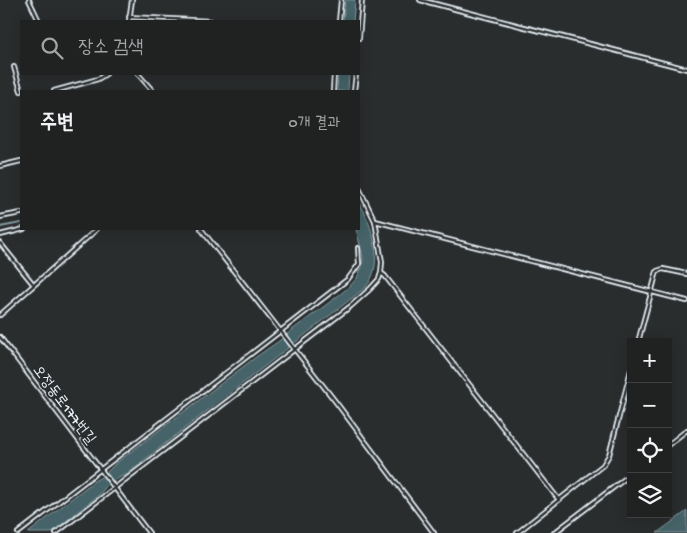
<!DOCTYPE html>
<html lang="ko">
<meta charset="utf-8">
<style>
body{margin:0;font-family:"Gochi Hand","Poor Story",sans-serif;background:#282a2a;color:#f1f3f6}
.controls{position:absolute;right:15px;bottom:15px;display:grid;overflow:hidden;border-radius:0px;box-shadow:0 2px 12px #0003}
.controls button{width:45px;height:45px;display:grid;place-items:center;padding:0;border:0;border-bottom:1px solid #3d3f40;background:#202222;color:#f1f3f6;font:25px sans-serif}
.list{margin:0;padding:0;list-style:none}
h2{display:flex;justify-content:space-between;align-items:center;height:65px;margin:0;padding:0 20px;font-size:21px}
h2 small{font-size:16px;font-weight:400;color:#a2a4a5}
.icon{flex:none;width:28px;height:28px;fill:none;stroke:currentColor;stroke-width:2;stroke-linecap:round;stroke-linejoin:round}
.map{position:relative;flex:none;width:687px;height:533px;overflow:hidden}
.search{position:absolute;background:#202222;box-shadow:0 2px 12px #0003;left:20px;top:20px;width:340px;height:55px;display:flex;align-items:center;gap:12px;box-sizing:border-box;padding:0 18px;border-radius:0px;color:#a2a4a5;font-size:19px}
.panel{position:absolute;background:#202222;box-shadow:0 2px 12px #0003;left:20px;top:90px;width:340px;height:140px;border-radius:0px}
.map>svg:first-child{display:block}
.water{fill:#456368;stroke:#869ca2}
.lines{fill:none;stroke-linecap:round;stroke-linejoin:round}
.stream{stroke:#869ca2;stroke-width:2}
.lane-casing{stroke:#e8f1f8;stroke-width:6}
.lane{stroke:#2a2d2e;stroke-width:2.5}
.labels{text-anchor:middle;stroke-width:4;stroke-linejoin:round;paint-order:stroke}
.street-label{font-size:15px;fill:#e8f1f8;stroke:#2a2d2e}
</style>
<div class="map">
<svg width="687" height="533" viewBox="0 0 687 533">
<rect width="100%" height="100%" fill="#2a2d2e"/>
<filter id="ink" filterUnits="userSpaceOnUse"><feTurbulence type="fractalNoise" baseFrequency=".02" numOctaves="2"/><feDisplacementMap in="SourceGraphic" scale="10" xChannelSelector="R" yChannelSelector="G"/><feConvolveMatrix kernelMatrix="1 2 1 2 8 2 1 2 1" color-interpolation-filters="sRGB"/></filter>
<g filter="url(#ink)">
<path class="water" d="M345 0H355L353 21H343Z
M338 74H349L348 91H337Z
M359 201C372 226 386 264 365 288L125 475 109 483 99 495 51 533H28L94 481 103 476 116 463 256 357 279 341 292 330 334 299 349 287 357 278 362 267 363 257 356 229H359Z
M687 511V533H657Z"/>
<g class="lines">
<path class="stream" d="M0 227 21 223"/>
<g class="lane-casing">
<path id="lane" d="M29 0 39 21
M420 0 687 69
M129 17 211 21
M129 21 132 0
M339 21 341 0
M359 38 362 0
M14 67 21 91
M138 74 153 91
M54 91 98 79 106 74
M333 91 334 74
M354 91 356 74
M0 166 21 161
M0 217 21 213
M375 221 687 301
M201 229 335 401 434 533
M0 235 24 229
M0 243 34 285 0 315
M381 273 385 276 559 500
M34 285 97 229
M0 337 149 533
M638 342 657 271 663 269 687 274
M668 445 687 430
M18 533 348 279 359 264 358 248
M56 533 351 306 370 289 379 279 381 273 382 262 375 221 359 188
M517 533 603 465 609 455 631 370
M554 533 631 474"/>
</g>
<use href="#lane" class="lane"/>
</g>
</g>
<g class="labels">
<g class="street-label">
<text transform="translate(65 404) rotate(53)" y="5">오정동로177번길</text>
</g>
</g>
</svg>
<div class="controls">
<button>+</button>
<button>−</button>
<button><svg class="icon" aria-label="locate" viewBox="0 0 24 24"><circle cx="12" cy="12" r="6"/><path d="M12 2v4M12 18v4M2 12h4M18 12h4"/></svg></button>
<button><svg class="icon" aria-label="layers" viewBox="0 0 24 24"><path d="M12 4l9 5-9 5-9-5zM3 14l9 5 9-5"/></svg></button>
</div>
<div class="search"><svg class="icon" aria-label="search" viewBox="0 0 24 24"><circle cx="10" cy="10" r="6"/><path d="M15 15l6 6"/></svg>장소 검색</div>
<section class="panel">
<h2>주변<small>0개 결과</small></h2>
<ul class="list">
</ul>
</section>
</div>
